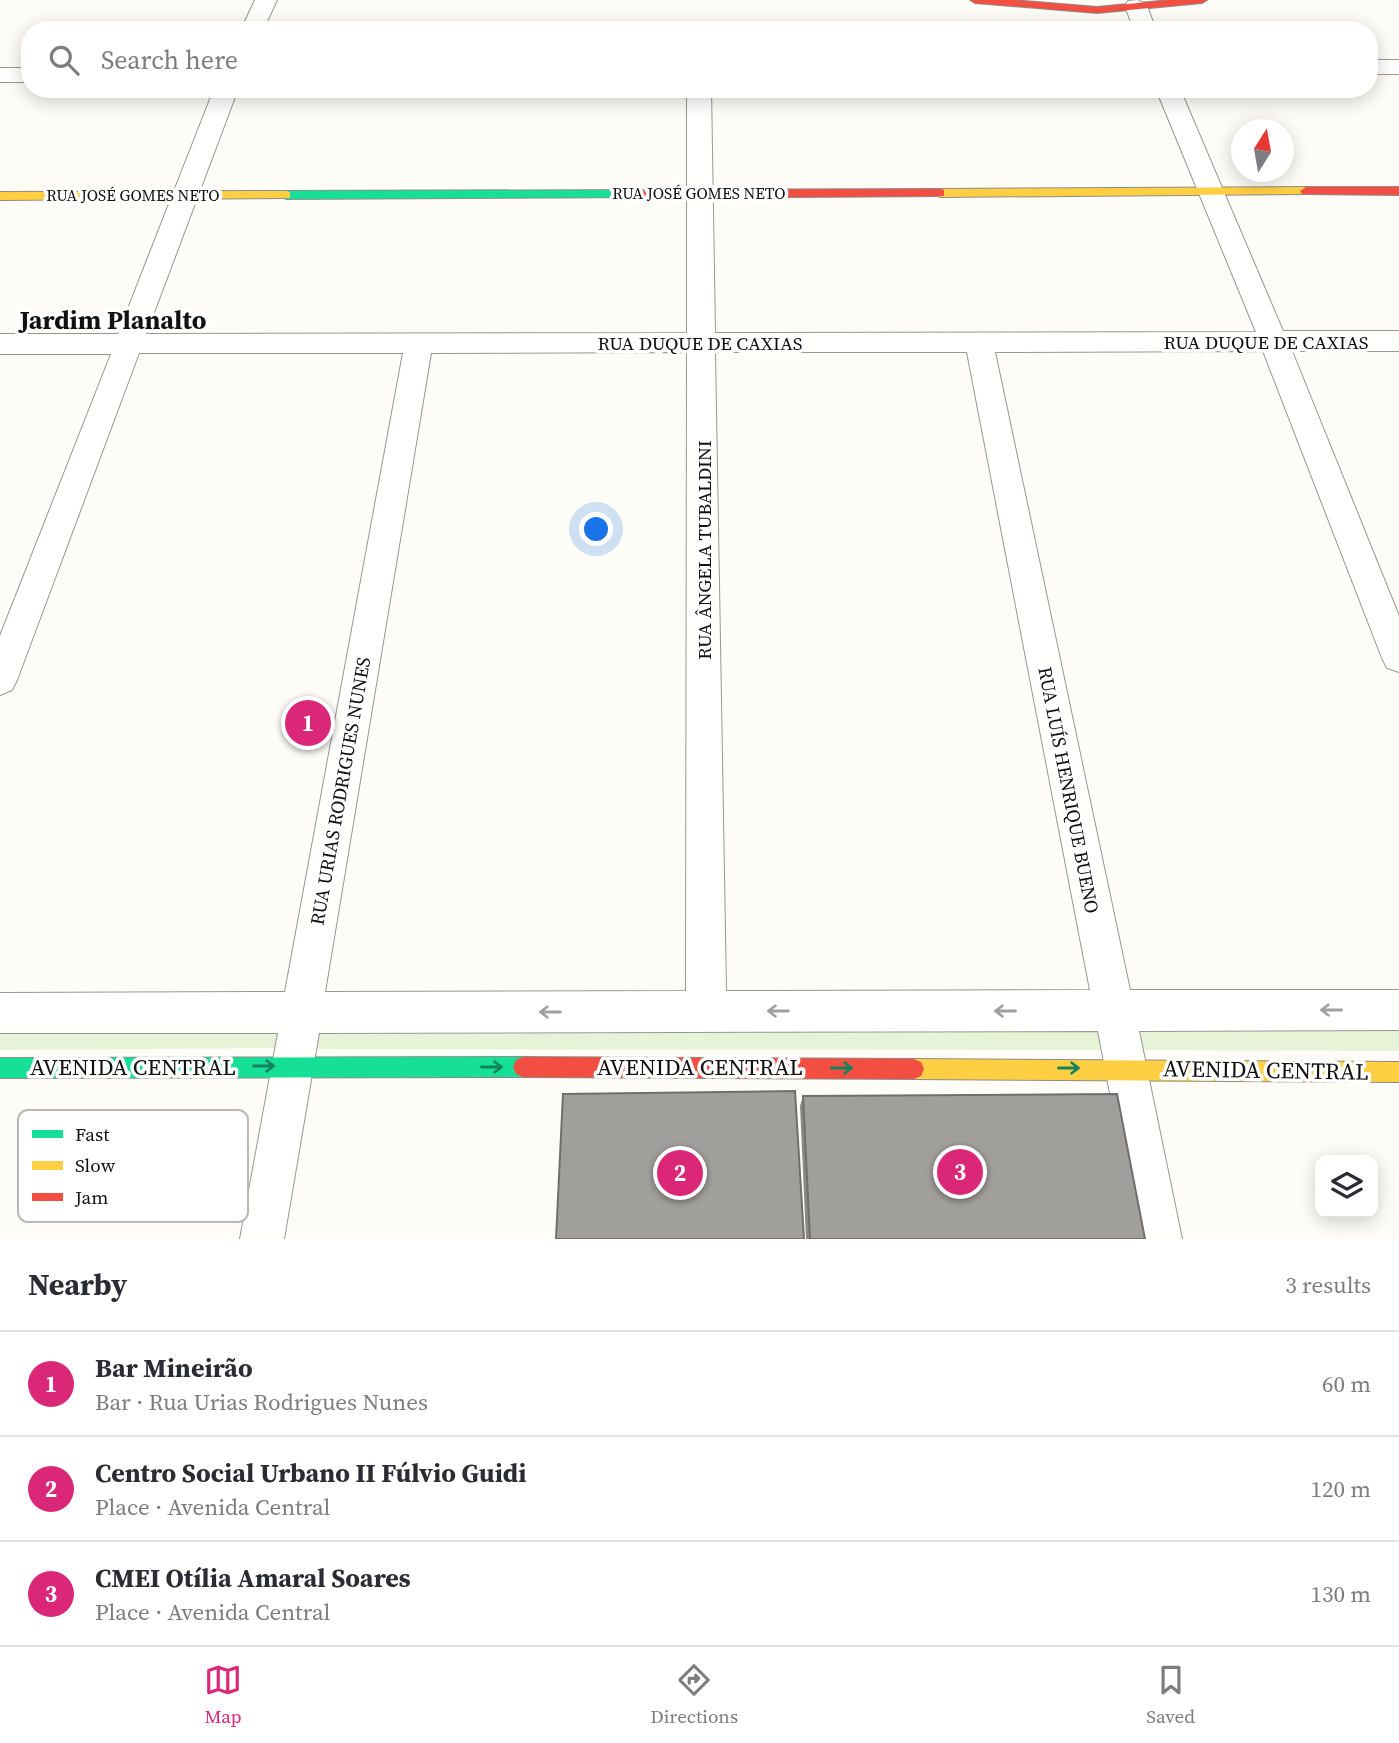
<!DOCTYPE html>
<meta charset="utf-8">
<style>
body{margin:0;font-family:"Source Serif 4",serif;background:#f7f7f7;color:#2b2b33}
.controls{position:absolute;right:21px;bottom:21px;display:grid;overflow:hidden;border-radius:14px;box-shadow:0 4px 18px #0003}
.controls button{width:63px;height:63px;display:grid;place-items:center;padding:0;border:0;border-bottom:2px solid #e1e1e2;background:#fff;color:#2b2b33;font:35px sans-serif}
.compass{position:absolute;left:1231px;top:119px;width:63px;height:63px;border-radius:50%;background:#fff;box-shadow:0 4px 18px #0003;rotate:11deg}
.you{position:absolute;left:597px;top:530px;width:24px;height:24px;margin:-18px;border:5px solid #fff;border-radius:50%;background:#1a73e8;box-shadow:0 0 0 10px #1a73e833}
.badge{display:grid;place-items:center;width:46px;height:46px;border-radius:50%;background:#db2777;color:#fff;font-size:23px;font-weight:700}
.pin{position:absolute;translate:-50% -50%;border:4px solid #fff;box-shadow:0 2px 7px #0006}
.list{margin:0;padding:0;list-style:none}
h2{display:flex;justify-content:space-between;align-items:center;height:91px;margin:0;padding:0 28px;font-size:30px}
h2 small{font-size:23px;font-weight:400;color:#7c7c81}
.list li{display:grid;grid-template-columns:46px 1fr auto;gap:21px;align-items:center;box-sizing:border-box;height:105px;padding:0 28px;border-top:2px solid #e1e1e2}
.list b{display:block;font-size:26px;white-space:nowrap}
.list p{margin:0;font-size:23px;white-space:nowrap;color:#7c7c81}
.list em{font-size:23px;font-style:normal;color:#7c7c81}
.icon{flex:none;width:38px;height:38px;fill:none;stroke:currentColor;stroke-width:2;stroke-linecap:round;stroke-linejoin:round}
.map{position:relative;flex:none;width:1399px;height:1239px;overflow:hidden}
.search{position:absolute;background:#fff;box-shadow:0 4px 18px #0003;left:21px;right:21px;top:21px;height:77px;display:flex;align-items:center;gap:18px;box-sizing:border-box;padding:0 24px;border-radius:28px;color:#7c7c81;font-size:26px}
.sheet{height:406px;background:#fff}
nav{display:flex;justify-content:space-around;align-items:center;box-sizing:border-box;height:98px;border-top:2px solid #e1e1e2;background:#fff;font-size:19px;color:#7c7c81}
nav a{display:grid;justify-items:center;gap:4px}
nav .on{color:#db2777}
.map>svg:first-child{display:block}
.green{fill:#e7f3d7}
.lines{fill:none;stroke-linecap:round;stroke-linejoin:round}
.street-casing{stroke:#979795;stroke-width:2}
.fast-casing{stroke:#8e8d8b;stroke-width:2}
.slow-casing{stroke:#8e8d8b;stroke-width:2}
.jam-casing{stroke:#8e8d8b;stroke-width:2}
.street{fill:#fffffe;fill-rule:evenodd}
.fast{fill:#16e098;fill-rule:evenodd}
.slow{fill:#ffcf43;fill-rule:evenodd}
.jam{fill:#f24e42;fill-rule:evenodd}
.wall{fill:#8a8986}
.building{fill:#a19f9c;stroke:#716f6d;stroke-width:2}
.oneway{stroke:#a0a09f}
.oneway2{stroke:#14835b}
.labels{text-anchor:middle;stroke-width:7;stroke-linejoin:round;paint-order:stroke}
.far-street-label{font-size:16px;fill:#111;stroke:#fff}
.street-label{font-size:19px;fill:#111;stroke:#fff}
.near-street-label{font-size:23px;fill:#111;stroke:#fff}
.district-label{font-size:26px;font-weight:bold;fill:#111;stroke:#fff}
.key{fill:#fff;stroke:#b8b8b8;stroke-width:2}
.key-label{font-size:19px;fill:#111}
</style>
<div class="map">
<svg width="1399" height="1239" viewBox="0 0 1399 1239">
<rect width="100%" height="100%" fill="#fdfcf7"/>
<path class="green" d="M1135 1026H1399V1051L1141 1050Z
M314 1027 1101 1028 1105 1050 311 1049Z
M0 1029H282L278 1048 0 1050Z"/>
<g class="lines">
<g class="street-casing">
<path id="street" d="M255 0H277L263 30H241Z
M1138 0 1147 6 1156 30H1134L1125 6 1128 1Z
M1369 60H1399V74H1369Z
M0 68H30V82H0Z
M214 89H238L146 334 687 333V89H711L715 333 1256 332 1156 89H1180L1283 331H1399V351H1292L1399 616V672L1387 668 1382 658 1263 351 995 352 1130 990H1399V1030L1139 1031 1182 1239H1138L1098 1031 319 1033 284 1239H240L278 1033H0V993L285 992 403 353H139L17 680 12 690 0 695V636L111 354H0V334H118ZM687 352 686 991 325 992 431 353ZM715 352H967L1090 990 726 991Z"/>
</g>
<g class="fast-casing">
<path id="fast" d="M644 190 650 194 648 197 286 199 280 195 286 191Z
M523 1057 530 1060 533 1067 530 1074 523 1077 0 1078V1058Z"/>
</g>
<g class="slow-casing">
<path id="slow" d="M1306 187 1312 191 1310 194 940 197 934 193 940 189Z
M286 191 290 192V198L0 200V192Z
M914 1059 1399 1062V1082L914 1079 907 1076 904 1069 907 1062Z"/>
</g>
<g class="jam-casing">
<path id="jam" d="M970 0H1012L1097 7 1170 0H1207L1202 3 1097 13 975 3Z
M1306 187H1399V195L1302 194 1300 191Z
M940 189 944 190V196L644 198 638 194 644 190Z
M523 1057 914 1059 921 1062 924 1069 921 1076 914 1079 523 1077 516 1074 513 1067 516 1060Z"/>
</g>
<use href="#street" class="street"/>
<use href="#fast" class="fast"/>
<use href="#slow" class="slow"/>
<use href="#jam" class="jam"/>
</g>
<path class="wall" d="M803 1096 1145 1239H806L800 1106Z"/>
<path class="building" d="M795 1091 804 1239H556L563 1094Z
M1117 1094 1145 1239H810L803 1096Z"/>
<defs><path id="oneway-shaft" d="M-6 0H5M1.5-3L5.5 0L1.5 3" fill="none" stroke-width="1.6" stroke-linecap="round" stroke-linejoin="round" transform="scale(1.75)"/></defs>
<g class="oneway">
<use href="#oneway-shaft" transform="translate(1331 1010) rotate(180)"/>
<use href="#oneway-shaft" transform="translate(778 1011) rotate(180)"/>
<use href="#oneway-shaft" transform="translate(1005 1011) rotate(180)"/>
<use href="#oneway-shaft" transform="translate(550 1012) rotate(180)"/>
</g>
<g class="oneway2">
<use href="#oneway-shaft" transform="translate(264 1066)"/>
<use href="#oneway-shaft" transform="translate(492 1067)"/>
<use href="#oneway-shaft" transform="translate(842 1068)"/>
<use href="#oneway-shaft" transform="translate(1069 1068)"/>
</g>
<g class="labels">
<g class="far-street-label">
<text x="699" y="199">RUA JOSÉ GOMES NETO</text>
<text x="133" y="201">RUA JOSÉ GOMES NETO</text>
</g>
<g class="street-label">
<text x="1266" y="349">RUA DUQUE DE CAXIAS</text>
<text x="700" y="350">RUA DUQUE DE CAXIAS</text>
<text transform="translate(704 550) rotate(-90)" y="7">RUA ÂNGELA TUBALDINI</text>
<text transform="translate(1069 790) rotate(79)" y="7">RUA LUÍS HENRIQUE BUENO</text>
<text transform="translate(340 791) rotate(-80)" y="7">RUA URIAS RODRIGUES NUNES</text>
</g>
<g class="near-street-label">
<text x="133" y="1075">AVENIDA CENTRAL</text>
<text x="700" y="1075">AVENIDA CENTRAL</text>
<text transform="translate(1266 1070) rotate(1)" y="8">AVENIDA CENTRAL</text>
</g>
<g class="district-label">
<text x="113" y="329">Jardim Planalto</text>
</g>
</g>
<rect x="18" y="1110" width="230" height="112" rx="10" class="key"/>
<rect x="32" y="1130" width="31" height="8" fill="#16e098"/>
<rect x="32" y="1161" width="31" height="9" fill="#ffcf43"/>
<rect x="32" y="1193" width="31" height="8" fill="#f24e42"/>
<g class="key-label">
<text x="75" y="1141">Fast</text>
<text x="75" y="1172">Slow</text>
<text x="75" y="1204">Jam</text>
</g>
</svg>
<div class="controls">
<button><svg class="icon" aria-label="layers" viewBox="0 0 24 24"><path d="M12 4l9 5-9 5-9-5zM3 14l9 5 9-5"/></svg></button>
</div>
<svg class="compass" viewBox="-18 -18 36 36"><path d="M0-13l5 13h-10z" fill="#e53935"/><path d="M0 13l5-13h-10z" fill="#7c7c81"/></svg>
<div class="you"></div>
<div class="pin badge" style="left:308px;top:723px">1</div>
<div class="pin badge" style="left:680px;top:1173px">2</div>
<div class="pin badge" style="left:960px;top:1172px">3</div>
<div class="search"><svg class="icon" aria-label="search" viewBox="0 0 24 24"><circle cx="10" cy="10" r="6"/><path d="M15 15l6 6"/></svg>Search here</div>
</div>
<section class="sheet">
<h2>Nearby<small>3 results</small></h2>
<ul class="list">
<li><span class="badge">1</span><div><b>Bar Mineirão</b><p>Bar · Rua Urias Rodrigues Nunes</p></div><em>60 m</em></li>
<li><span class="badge">2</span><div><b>Centro Social Urbano II Fúlvio Guidi</b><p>Place · Avenida Central</p></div><em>120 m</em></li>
<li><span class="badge">3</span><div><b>CMEI Otília Amaral Soares</b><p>Place · Avenida Central</p></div><em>130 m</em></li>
</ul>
</section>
<nav>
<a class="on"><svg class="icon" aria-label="map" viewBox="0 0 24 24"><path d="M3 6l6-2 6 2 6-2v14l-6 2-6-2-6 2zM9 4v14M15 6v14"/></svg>Map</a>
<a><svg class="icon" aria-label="directions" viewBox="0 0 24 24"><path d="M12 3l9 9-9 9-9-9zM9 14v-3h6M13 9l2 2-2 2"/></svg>Directions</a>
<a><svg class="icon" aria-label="saved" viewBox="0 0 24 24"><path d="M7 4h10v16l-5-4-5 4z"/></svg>Saved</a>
</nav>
